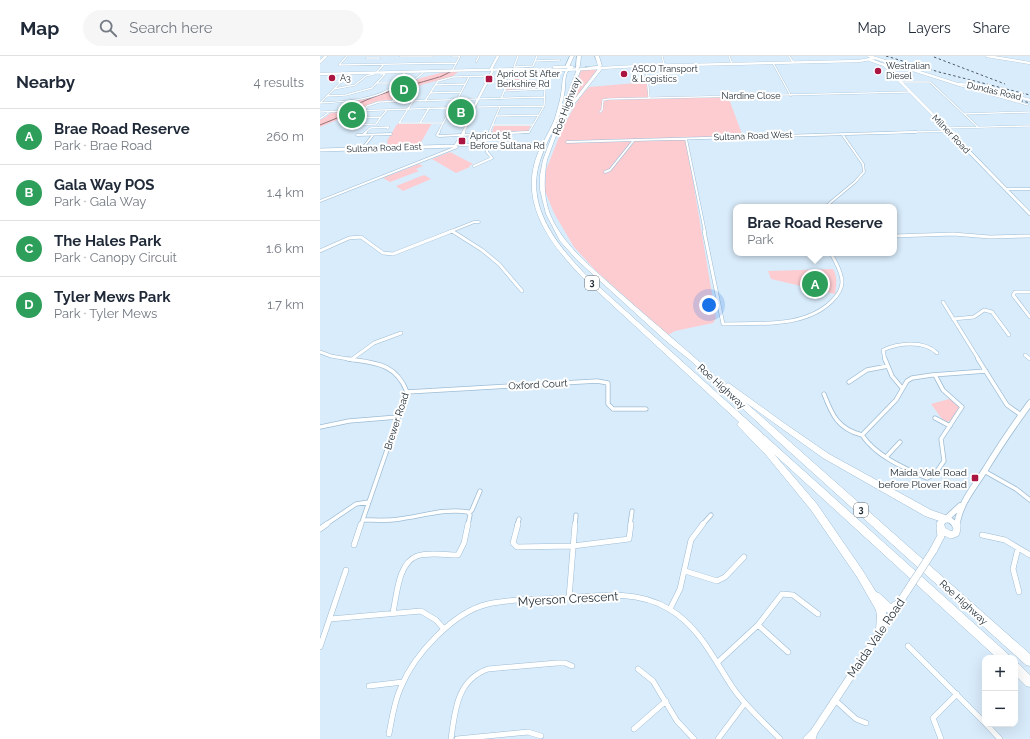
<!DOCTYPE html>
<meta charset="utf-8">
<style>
body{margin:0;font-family:Raleway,sans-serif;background:#f6f6f7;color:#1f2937}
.controls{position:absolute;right:12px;bottom:12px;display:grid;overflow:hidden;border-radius:8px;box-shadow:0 4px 16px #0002}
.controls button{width:36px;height:36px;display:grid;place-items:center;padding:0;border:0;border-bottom:1px solid #e0e1e3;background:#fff;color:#1f2937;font:20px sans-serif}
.you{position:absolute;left:389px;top:249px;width:14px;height:14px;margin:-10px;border:3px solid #fff;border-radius:50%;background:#1a73e8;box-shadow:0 0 0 6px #1a73e833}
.badge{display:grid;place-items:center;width:26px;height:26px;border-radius:50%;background:#ab1541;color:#fff;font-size:13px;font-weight:700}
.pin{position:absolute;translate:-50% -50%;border:2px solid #fff;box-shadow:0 1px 4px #0006}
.popup{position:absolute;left:413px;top:148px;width:164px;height:52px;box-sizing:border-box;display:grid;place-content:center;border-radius:8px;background:#fff;filter:drop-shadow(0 1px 3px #0005);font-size:13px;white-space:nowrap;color:#747a83}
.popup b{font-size:15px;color:#1f2937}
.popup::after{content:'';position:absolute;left:50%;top:100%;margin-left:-8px;border:8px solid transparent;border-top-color:#fff}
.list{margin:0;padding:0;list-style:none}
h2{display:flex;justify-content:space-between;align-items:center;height:52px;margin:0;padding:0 16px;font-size:17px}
h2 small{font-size:13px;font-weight:400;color:#747a83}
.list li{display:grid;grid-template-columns:26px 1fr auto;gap:12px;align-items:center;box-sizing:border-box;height:56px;padding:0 16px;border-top:1px solid #e0e1e3}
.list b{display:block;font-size:15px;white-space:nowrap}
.list p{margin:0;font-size:13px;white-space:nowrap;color:#747a83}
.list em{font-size:13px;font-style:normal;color:#747a83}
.icon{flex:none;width:22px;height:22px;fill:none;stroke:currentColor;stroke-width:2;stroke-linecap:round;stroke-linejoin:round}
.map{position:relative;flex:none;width:710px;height:683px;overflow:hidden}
header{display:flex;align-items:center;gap:24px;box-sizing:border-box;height:56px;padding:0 20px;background:#fff;border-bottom:1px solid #e0e1e3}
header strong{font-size:19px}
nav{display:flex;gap:22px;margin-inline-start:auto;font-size:14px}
.search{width:280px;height:36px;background:#f6f6f7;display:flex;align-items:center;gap:10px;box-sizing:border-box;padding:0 14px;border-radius:22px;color:#747a83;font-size:15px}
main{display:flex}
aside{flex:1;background:#fff}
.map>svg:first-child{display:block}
.green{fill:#fdccd1}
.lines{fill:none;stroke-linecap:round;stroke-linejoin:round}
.stream{stroke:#96747a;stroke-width:1}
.street-far4-casing{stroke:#9dbcd4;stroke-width:2}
.street-far3-casing{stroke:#9dbcd4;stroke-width:3}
.street-far2-casing{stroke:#9dbcd4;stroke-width:4}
.street-far1-casing{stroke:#9dbcd4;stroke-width:5}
.street-casing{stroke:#9dbcd4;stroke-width:6}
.secondary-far3-casing{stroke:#9dbcd4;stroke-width:3}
.secondary-far2-casing{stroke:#9dbcd4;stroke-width:4}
.secondary-far1-casing{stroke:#9dbcd4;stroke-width:7}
.secondary-casing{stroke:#9dbcd4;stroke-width:8}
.highway-casing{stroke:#9dbcd4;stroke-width:1}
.street-far4{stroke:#fff;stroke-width:1.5}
.street-far3{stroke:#fff;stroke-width:2}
.street-far2{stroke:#fff;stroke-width:3}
.street-far1{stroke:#fff;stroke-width:3.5}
.street{stroke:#fff;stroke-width:5}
.secondary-far3{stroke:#fff;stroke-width:2.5}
.secondary-far2{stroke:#fff;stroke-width:3}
.secondary-far1{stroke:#fff;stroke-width:5.5}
.secondary{stroke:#fff;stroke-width:7}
.highway{fill:#fff;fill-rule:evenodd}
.rail{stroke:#4d5a65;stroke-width:1;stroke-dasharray:2.5 2.5;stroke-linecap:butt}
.secondary-bridge-casing{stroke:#9dbcd4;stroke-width:8;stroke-linecap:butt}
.highway-bridge-casing{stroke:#9dbcd4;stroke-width:4;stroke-linecap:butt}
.secondary-bridge{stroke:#fff;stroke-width:7}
.highway-bridge{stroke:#fff;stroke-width:3.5}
.poi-dot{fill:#ab1541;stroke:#fff;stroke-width:1.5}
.labels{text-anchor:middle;stroke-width:4;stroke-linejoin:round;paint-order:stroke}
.far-poi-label{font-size:9px;fill:#222e37;stroke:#fff;text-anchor:start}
.far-street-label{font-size:9px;fill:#222e37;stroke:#fff}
.shield{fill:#fff;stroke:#646d73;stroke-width:1}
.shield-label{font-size:9px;font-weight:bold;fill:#222e37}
.street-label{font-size:10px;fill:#222e37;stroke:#fff}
.poi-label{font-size:10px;fill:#222e37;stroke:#fff;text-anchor:end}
.near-street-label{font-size:12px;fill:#222e37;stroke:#fff}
</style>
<header>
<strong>Map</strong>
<div class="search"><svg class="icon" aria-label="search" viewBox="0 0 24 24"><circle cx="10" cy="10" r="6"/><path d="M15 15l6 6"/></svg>Search here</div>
<nav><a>Map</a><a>Layers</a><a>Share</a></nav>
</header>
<main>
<aside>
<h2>Nearby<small>4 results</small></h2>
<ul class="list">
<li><span class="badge" style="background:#2e9e5b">A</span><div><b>Brae Road Reserve</b><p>Park · Brae Road</p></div><em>260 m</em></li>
<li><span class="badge" style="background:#2e9e5b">B</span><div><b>Gala Way POS</b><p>Park · Gala Way</p></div><em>1.4 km</em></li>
<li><span class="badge" style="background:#2e9e5b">C</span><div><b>The Hales Park</b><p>Park · Canopy Circuit</p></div><em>1.6 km</em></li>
<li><span class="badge" style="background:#2e9e5b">D</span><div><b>Tyler Mews Park</b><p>Park · Tyler Mews</p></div><em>1.7 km</em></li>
</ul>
</aside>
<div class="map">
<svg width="710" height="683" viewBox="0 0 710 683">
<rect width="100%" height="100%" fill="#d9ecfb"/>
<path class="green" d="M261 13 278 14 242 61 258 25Z
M139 15 132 21 104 28 77 39 71 44 57 45 50 48 44 54H45L40 61 17 64 0 71V64L6 61 13 55H23C26 50 32 51 35 45L81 31 101 22 124 16Z
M190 23H208L204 34 186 35Z
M328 26 329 41 408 40 423 81 366 83 396 262 393 267 355 275 348 279 275 214 254 191 234 157 225 135 226 114 243 71 258 44 269 31Z
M112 67 99 90 68 91 67 85 77 68Z
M211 69 208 75 172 76 174 70Z
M130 96 153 108 149 110 150 111 136 117 112 103Z
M99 108 103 110 96 113 99 115 70 126 63 122Z
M104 119 111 123 83 135 76 130Z
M513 213C518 222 516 228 515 238L451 223 448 215Z
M629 343 639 349 640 352 632 364 627 366 622 363 611 348Z"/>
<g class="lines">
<path class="stream" d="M120 21 130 16
M28 54C48 39 94 29 119 21
M0 69 17 62 26 55"/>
<g class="street-far4-casing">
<path id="street-far4" d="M27 0 19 9 136 7
M80 0H113
M132 0H140
M198 0 194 11 213 10 217 0
M342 0 344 9
M409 0 412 8
M469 0 473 6
M46 2H60
M215 5 240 4
M156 6 159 0
M453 7 471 40
M326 10 329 41
M132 15 140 0
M57 16 64 8
M78 26 85 16
M166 26H188
M580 26H610L658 71
M57 27H74
M79 27 93 25 103 17
M115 29 145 28
M638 29 708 49
M14 33 35 29 46 20 54 18
M205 34 212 14
M184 35 225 33
M110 37 141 36
M7 40 26 39 52 32 65 18H60
M181 43 192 15 199 14
M137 44 149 21
M93 45 79 67H123
M105 45 118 25 133 21 169 20
M72 46 77 40 87 37
M0 47C22 46 60 44 76 28
M0 47 28 19
M157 51 224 50
M44 54 47 50 59 46 224 41
M0 56 153 51
M280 56 282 54 283 44 289 43 590 36
M644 58 710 56
M176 60 219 59
M61 61 56 68 26 69 30 63 33 62Z
M61 61 67 54
M0 63 11 55
M100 67 109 52
M173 69H213
M626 72 710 70
M45 77 50 72 69 71 67 73
M118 77 131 52
M169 77 180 51
M188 77 209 76 224 50 225 33 229 16 226 14
M562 77 629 75"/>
</g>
<g class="street-far3-casing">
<path id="street-far3" d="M119 76 117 79 119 80 209 76
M169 78 170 76
M37 79 71 78
M43 79 46 76
M366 83 385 176
M247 86 596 76
M140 89 211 88
M42 93 53 79
M154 110 172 102 167 96V89
M285 116 290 114 314 84
M686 133H710
M0 145 137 91
M505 151 535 126 544 116 543 108 522 78
M132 175 133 176
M129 176 154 166H159"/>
</g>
<g class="street-far2-casing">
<path id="street-far2" d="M132 175 162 194 179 208 202 235
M384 175 403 268C439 267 485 272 512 245 517 240 522 233 522 226 522 215 515 206 511 197
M574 180 633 178 670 181 710 180
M0 195 29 182 41 181 63 197 73 198 132 175
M710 236H695L693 239 710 261
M623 246 659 304
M633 263 654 261 664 254 672 256 689 279
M0 296 11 300 34 304
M705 299 710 303
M32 303 54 287 81 277
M565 304 563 294C578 287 604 284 617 297"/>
</g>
<g class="street-far1-casing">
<path id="street-far1" d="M28 303C55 307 76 307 87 336L41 469
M565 303 572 320 582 332
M658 303 687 349 701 359
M615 319 623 334 642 351 621 383 624 405 615 418 607 422C584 412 556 400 542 379L576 344 587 325 592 322 612 319 666 315
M529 326 547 314 568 310
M87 336 277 325 288 327V348L293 353H326
M504 338C512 359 518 373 542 379
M615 362 630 370
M0 371 29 365 78 361
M566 401 580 386
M664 415 696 433 710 444
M149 457 152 454 160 435
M43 464C55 464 68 465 80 463 102 460 126 452 148 456L150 459 148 469
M5 469 36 448 49 446
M197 469 199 463
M255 469 256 459
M310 469 312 455
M382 469 391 459"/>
</g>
<g class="street-casing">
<path id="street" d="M198 468 193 487 197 491 253 490 309 483 311 468
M0 473 7 468
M662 479 685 484 710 499
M34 489 41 468
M698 492 693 513 699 536
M365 515 397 525 405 521 424 501
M249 542 255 468
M350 553 360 533 371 484 383 468
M73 556C77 539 78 507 97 500 109 496 125 499 138 499L144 487 148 468
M10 563 101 555 116 564 124 573
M438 569 468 596
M588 590 665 667
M0 591 26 514
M398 606 438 569 462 538 473 539 498 558
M318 613 333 625 357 665 374 683
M49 630 83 626
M515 644 536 663 546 667
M666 668 680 683
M314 673 346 645
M69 678C72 662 74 646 81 631 94 599 133 556 168 548 193 542 220 544 246 542 281 539 318 534 349 553 380 571 394 604 413 632 426 651 444 666 460 683
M131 683C135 654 137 624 168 613L237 607H245L252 610
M137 683 208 676 221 680
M398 683 425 647
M621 683 613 662 637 638"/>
</g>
<g class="secondary-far3-casing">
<path id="secondary-far3" d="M549 0 637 28 652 29 710 44
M667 0 710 7
M550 4 564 9 631 77
M0 6 6 0
M234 11H252
M171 13 178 0
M0 18 196 13 245 14 318 10 539 5 556 2
M154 51 173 14
M143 77 154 53"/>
</g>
<g class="secondary-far2-casing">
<path id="secondary-far2" d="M630 76 710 158
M136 89 144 76
M0 94 135 90"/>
</g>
<g class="secondary-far1-casing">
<path id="secondary-far1" d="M626 463 640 450
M621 469 624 463 630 464 636 469
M637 469C639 449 654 431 665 414 679 391 694 369 710 347"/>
</g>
<g class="secondary-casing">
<path id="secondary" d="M620 468 623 475 631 479 636 477 637 472 635 468
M637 472V468
M613 495 621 480 620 472
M487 683 494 676
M492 683 494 676 587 535"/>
</g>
<g class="highway-casing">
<path id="highway" d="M250 0H254L249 11H256C253 12 250 13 248 15 244 21 246 32 244 39 243 45 241 51 240 57 235 73 225 88 220 105 205 150 237 189 267 220L688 598 689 602H677L454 398 497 448 543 515 556 536 559 537 571 548 578 543 581 545 583 548C580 555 573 559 566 556 567 563 567 571 564 577L561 579 558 577 556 574 557 560 556 554 537 521 491 454 446 399 418 370 417 368 419 366 263 222C234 192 203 154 214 109 218 92 229 78 235 62 237 54 240 46 241 38 243 29 241 19 248 12L245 11Z
M257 0H261L260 10 258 11 256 10Z
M275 0H279L282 10 280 11 282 13 248 56H246V54L278 13 265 11 278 10Z
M259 12 261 13 227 104C224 122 223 140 230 158 243 190 275 214 300 237 335 268 371 297 405 329L408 327 410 328 464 367 509 398 611 454 628 460 629 463 628 466 625 467 605 460 503 402 425 346 710 598V610L706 609 460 387 371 305 346 285 257 204 240 185 226 158 220 134V119L223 104 257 13Z
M695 607 699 608 710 619V631L706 630 695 619Z"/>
</g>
<use href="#street-far4" class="street-far4"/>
<use href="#street-far3" class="street-far3"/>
<use href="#street-far2" class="street-far2"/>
<use href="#street-far1" class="street-far1"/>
<use href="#street" class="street"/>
<use href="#secondary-far3" class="secondary-far3"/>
<use href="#secondary-far2" class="secondary-far2"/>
<use href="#secondary-far1" class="secondary-far1"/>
<use href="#secondary" class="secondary"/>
<use href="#highway" class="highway"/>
<path class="rail" d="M566 0 619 16 710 39
M614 1 685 28
M657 33 710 47"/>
<g class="secondary-bridge-casing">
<path id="secondary-bridge" d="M587 535 613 495"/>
</g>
<g class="highway-bridge-casing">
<path id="highway-bridge" d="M257 13 258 10"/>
</g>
<use href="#secondary-bridge" class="secondary-bridge"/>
<use href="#highway-bridge" class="highway-bridge"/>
</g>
<g class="poi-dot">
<circle cx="558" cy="15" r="4"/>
<circle cx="304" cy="18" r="4"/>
<circle cx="12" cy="22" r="4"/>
<rect x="165" y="19" width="8" height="8" rx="2"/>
<rect x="138" y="81" width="8" height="8" rx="2"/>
<rect x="651" y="418" width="8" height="8" rx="2"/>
</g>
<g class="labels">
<g class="far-poi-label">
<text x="566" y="13">Westralian<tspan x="566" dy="10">Diesel</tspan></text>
<text x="312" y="16">ASCO Transport<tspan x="312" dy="10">&amp; Logistics</tspan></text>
<text x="177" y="21">Apricot St After<tspan x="177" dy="10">Berkshire Rd</tspan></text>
<text x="20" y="25">A3</text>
<text x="150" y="83">Apricot St<tspan x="150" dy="10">Before Sultana Rd</tspan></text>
</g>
<g class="far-street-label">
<text transform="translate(674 35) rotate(13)" y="3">Dundas Road</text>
<text x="431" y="43">Nardine Close</text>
<text transform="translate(631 78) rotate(46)" y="3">Milner Road</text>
<text transform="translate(433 80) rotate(-2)" y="3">Sultana Road West</text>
<text transform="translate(64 92) rotate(-2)" y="3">Sultana Road East</text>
</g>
<g class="shield">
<rect x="265" y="220" width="14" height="14" rx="3"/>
<rect x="534" y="447" width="14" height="14" rx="3"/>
</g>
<g class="shield-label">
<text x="272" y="230">3</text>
<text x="541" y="457">3</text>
</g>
<g class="street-label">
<text transform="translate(246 50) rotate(-69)" y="4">Roe Highway</text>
<text transform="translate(218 328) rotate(-3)" y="4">Oxford Court</text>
<text transform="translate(402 330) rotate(42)" y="4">Roe Highway</text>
<text transform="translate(76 365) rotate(-72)" y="4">Brewer Road</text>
<text transform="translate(644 546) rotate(42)" y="4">Roe Highway</text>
</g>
<g class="poi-label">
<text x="647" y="420">Maida Vale Road<tspan x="647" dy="12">before Plover Road</tspan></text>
</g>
<g class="near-street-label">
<text transform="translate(248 543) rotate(-3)" y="4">Myerson Crescent</text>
<text transform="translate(556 582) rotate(-56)" y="4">Maida Vale Road</text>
</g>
</g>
</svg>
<div class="controls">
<button>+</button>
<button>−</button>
</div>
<div class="you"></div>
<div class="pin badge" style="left:495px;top:228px;background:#2e9e5b">A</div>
<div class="popup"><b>Brae Road Reserve</b>Park</div>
<div class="pin badge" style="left:141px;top:56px;background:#2e9e5b">B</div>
<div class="pin badge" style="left:32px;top:59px;background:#2e9e5b">C</div>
<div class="pin badge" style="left:84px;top:33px;background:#2e9e5b">D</div>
</div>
</main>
